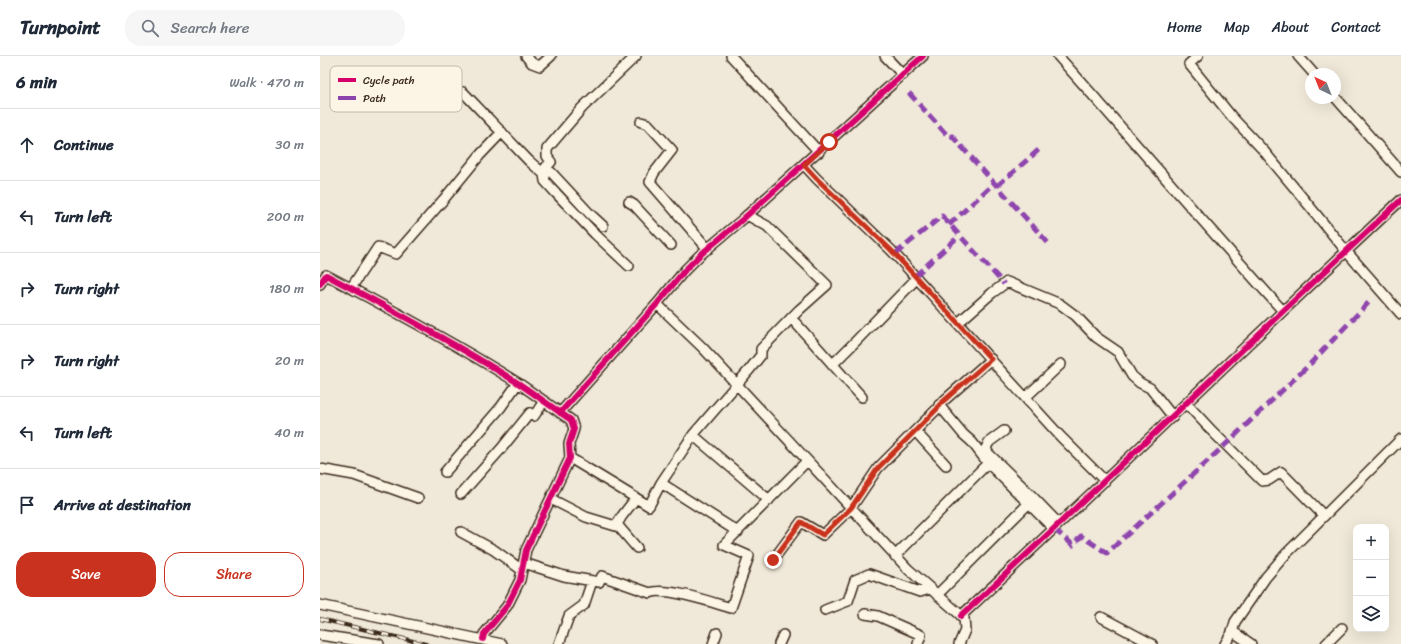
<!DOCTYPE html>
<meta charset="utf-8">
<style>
body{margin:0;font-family:Sriracha,sans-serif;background:#f6f6f7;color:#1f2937}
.controls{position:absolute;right:12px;bottom:12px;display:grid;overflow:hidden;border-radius:8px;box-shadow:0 4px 16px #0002}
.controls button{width:36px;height:36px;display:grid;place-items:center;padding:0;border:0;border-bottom:1px solid #e0e1e3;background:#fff;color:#1f2937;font:20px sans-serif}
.compass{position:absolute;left:985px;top:12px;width:36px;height:36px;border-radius:50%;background:#fff;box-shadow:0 4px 16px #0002;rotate:317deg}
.stop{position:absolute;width:12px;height:12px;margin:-9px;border:3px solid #c8321e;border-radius:50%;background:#fff}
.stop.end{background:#c8321e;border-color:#fff;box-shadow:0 1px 4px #0008}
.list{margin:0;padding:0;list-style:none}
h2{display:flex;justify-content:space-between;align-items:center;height:52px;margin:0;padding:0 16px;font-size:17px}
h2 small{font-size:13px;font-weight:400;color:#747a83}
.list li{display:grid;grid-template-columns:26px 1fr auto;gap:12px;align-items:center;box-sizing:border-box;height:72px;padding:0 16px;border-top:1px solid #e0e1e3}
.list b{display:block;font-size:15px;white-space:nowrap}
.list em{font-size:13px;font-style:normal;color:#747a83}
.actions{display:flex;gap:8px;padding:12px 16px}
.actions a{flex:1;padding:9px 0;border:1px solid #c8321e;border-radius:16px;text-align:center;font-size:14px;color:#c8321e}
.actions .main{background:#c8321e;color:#fff}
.icon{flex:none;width:22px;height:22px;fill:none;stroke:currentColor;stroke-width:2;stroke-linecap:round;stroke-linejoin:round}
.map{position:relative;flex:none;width:1081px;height:588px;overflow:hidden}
header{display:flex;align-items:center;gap:24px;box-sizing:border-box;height:56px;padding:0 20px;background:#fff;border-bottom:1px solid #e0e1e3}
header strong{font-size:19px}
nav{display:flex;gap:22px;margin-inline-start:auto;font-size:14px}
.search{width:280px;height:36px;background:#f6f6f7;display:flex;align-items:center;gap:10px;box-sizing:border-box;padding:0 14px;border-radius:16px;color:#747a83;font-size:15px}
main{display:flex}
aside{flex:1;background:#fff}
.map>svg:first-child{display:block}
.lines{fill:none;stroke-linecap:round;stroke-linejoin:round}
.street-casing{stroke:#3b2a1e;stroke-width:12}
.street{stroke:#fcf5e5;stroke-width:9}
.rail-casing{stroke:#3b2a1e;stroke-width:4}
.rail{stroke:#fcf5e5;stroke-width:2.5;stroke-dasharray:8;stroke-linecap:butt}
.quiet{stroke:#8e44ad;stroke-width:5;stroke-dasharray:10 5;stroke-linecap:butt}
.cycleway-casing{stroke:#fcf5e5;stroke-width:8}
.cycleway{stroke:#d6006c;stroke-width:6}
.route{stroke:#c8321e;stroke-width:5}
.key{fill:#fcf5e5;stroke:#c2b8a9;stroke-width:1}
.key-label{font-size:11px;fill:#3b2a1e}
</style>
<header>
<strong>Turnpoint</strong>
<div class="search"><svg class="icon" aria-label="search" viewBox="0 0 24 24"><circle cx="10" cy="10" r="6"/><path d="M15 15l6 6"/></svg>Search here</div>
<nav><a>Home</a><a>Map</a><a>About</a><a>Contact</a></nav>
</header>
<main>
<aside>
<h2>6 min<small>Walk · 470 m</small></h2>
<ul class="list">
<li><svg class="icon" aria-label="ahead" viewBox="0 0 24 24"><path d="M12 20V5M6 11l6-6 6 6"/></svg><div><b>Continue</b></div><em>30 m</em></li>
<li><svg class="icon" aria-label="left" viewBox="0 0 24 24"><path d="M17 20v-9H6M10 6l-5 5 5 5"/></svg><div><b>Turn left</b></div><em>200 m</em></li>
<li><svg class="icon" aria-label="right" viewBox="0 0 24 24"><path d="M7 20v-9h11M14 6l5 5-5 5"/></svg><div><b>Turn right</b></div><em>180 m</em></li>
<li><svg class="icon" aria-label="right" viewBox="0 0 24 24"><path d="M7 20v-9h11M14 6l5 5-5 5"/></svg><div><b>Turn right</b></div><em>20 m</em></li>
<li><svg class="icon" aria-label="left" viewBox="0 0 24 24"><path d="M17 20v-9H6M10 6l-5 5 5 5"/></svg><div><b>Turn left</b></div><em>40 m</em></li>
<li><svg class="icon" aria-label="arrive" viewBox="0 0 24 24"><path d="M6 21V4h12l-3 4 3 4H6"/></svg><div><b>Arrive at destination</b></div></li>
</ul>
<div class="actions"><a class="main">Save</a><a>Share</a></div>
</aside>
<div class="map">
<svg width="1081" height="588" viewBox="0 0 1081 588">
<rect width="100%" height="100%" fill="#f0e9d9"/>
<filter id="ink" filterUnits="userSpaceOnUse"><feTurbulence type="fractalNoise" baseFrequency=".025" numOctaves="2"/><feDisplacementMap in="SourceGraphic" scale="8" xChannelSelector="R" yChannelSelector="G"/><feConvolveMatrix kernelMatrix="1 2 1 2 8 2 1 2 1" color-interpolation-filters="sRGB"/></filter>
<g filter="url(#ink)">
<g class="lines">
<g class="street-casing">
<path id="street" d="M206 0 212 7 220 10 231 0
M411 0 499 96
M565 0 583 19
M738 0C813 84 887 171 963 255
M878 0 869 8 912 61 943 94 982 141 1026 195 1081 258
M978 0 994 18
M143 36 209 105 224 118 225 125 235 136 275 178 309 210
M1015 41 1081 116
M321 66 328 68 352 94 334 117 330 126 388 193
M484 109 497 123 571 194 741 381 785 425
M225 115 231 116 270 158 283 170
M224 118 226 111 231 106 227 100V93L262 52 316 0
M309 146 314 149 351 189
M0 228 6 219C71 253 136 288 198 327 216 339 233 352 251 364L254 373 249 388 250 402 206 494 200 524 187 550 164 578 163 583
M31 232 58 191 76 198 124 143 160 99 182 76
M337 248 383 292 588 513 644 562 645 574 639 588
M471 262C495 288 518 315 542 341
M638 267 672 237 687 226 740 248 756 260 776 281 798 296 812 320 820 327 830 332 853 361
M512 309 535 286 597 222
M706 341 741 308
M866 347 892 375 942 425 949 424 961 416 1004 460
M619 349 643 378 652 386 668 407 734 473
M240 357 337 248 365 214 380 199 423 163 603 0
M684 375 669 386 666 392 668 397 707 435 739 468
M596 376 626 409
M373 379 449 444
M250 402 329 450 341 427 373 379 430 313 441 299V293L479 254 507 229 447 170 427 159
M0 413 34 419 98 442
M125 416 181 351 198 327
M341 427 418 476
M141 438 181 393 210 357 214 360 224 345
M231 443 266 461 299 471 317 492
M296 470 302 460 316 442
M141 476 174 494 202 514
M575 500 668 407
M453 504 481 466 503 479 531 452 558 412 618 352 619 349 671 303
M204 507 244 520 279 526 282 520 330 537C345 530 394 547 411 552L429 500 404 489 487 405
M617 539 708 448
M0 549 182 588
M505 554 528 545 535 524 549 518 600 536 610 533
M545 558 558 560 601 579 598 588
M641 560C789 422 933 282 1081 144
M781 561 832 588
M912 575 931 588
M0 579 59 588
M239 588 249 560 264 549 272 525
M393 588 397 577
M459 588 463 579
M905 588 912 577 915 566 946 521 966 498 1081 383
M1006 588 1022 572"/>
</g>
<use href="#street" class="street"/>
<g class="rail-casing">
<path id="rail" d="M0 563 106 588"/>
</g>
<use href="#rail" class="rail"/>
<path class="quiet" d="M589 37 627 79 632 80 729 188
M677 130 722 91
M629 169 674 127
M575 198 622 160 684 228
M595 220 639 180
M734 473 753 489 761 480 787 497 905 389 988 310 1050 245"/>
<g class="cycleway-casing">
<path id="cycleway" d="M0 228 6 219C71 253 136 288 198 327 216 339 233 352 251 364L254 373 249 388 250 402 206 494 200 524 187 550 164 578 163 583
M240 357 337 248 365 214 380 199 423 163 603 0
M641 560C789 422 933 282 1081 144"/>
</g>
<use href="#cycleway" class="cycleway"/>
</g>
</g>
<g class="lines" filter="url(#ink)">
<path class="route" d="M453 504 481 466 503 479 531 452 558 412 618 352 619 349 671 303 571 194 497 123 484 109 509 86"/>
</g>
<rect x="10" y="10" width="132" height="46" rx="6" class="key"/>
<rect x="18" y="22" width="18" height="4" fill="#d6006c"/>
<rect x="18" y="40" width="18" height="4" fill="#8e44ad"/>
<g class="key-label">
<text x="43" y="28">Cycle path</text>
<text x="43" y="46">Path</text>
</g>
</svg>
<div class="controls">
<button>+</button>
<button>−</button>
<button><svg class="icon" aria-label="layers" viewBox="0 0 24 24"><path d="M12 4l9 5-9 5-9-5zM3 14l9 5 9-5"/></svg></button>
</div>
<svg class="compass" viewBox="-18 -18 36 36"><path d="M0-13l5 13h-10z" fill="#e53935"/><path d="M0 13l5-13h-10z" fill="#747a83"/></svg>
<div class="stop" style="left:509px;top:86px"></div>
<div class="stop end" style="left:453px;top:504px"></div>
</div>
</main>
